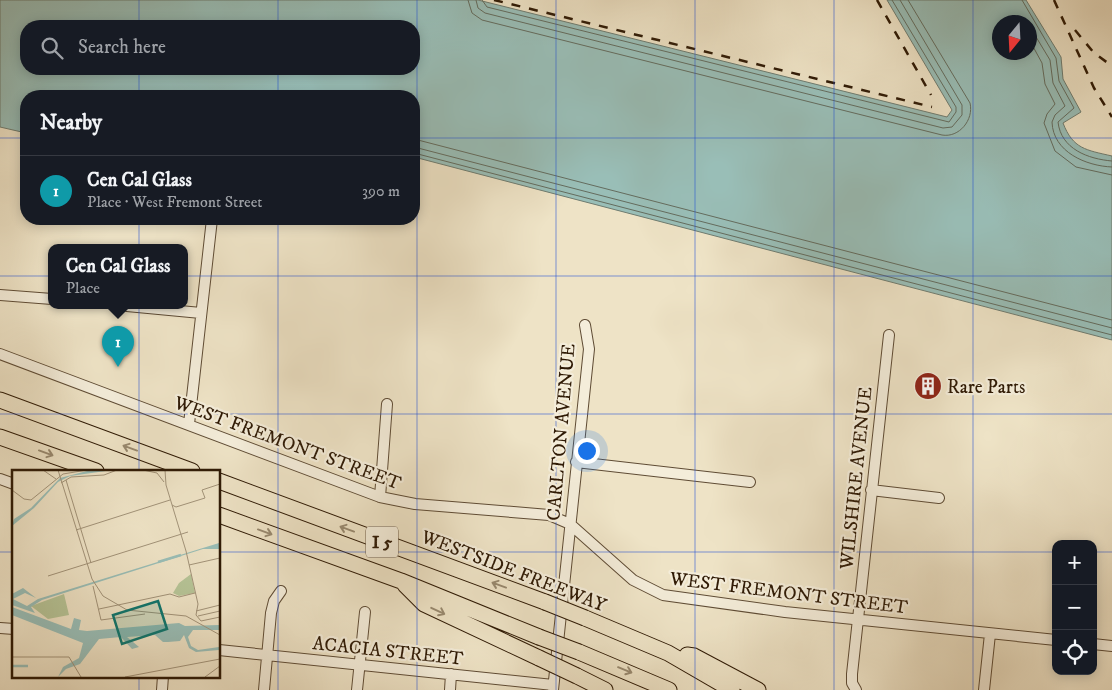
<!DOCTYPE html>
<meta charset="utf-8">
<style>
body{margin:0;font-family:"IM FELL DW Pica",serif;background:#242831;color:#f1f3f6}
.controls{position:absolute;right:15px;bottom:15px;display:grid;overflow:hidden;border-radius:10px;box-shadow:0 2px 12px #0003}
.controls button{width:45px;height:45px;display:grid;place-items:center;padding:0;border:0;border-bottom:1px solid #363941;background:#171b24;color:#f1f3f6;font:25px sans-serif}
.compass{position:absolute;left:992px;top:15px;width:45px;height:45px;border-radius:50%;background:#171b24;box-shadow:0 2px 12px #0003;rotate:198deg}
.you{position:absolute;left:586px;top:450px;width:18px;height:18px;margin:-12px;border:4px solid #fff;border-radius:50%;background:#1a73e8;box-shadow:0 0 0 8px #1a73e833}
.badge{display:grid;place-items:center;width:32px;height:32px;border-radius:50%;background:#ea580c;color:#fff;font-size:16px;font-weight:700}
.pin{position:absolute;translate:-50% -41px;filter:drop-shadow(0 1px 2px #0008)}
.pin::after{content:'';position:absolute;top:26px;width:18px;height:15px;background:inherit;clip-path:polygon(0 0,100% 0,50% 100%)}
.popup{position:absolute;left:48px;top:244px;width:140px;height:65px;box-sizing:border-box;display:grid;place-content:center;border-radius:10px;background:#171b24;filter:drop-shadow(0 1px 4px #0005);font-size:16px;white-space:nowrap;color:#9ea1a6}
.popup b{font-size:19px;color:#f1f3f6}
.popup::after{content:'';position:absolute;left:50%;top:100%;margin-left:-10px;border:10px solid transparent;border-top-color:#171b24}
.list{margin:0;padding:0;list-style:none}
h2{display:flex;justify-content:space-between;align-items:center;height:65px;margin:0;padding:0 20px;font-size:21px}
h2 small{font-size:16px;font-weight:400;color:#9ea1a6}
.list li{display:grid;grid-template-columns:32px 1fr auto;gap:15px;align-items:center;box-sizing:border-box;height:70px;padding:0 20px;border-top:1px solid #363941}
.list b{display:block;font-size:19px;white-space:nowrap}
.list p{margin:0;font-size:16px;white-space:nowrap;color:#9ea1a6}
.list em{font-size:16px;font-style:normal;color:#9ea1a6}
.icon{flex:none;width:28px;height:28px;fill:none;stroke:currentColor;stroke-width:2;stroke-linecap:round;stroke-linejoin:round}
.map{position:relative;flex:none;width:1112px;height:690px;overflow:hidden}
.search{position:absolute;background:#171b24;box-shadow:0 2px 12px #0003;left:20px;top:20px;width:400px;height:55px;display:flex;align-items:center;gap:12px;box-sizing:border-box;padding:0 18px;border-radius:20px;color:#9ea1a6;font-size:19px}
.panel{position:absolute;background:#171b24;box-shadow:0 2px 12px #0003;left:20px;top:90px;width:400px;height:135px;border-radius:20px}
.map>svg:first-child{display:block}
.water{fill:#99beb7;stroke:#6f7c70;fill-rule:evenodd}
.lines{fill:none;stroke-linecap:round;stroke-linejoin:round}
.shore{stroke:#646c5e;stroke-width:1}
.minor-casing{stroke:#5f4c35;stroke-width:12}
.highway-casing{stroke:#2f1a05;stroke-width:17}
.minor{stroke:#f4edda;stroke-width:10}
.highway{stroke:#eee3c6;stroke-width:15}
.rail{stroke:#2f1a05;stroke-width:2.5;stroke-dasharray:9 9;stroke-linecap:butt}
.highway-bridge-casing{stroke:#2f1a05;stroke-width:17;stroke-linecap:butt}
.highway-bridge{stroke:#eee3c6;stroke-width:15}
.oneway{stroke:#98896f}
.grid{fill:none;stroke:#1d4ed8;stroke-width:1;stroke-opacity:0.55}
.labels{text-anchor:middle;stroke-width:4.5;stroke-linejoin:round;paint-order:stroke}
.shield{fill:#f4edda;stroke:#6a5945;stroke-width:1}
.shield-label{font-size:18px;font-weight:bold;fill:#2f1a05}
.poi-label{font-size:19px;fill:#2f1a05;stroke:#f4edda;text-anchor:start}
.street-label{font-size:19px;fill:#2f1a05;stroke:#f4edda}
.inset-river{fill:none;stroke:#99beb7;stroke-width:2.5}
.inset-road{fill:none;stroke:#a29379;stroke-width:1}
.view{fill:#0f766e;fill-opacity:0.15;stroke:#0f766e;stroke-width:2.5}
.inset-edge{fill:none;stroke:#2f1a05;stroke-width:2.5}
</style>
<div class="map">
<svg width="1112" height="690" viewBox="0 0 1112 690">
<rect width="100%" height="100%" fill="#eee3c6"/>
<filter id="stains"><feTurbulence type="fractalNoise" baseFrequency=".004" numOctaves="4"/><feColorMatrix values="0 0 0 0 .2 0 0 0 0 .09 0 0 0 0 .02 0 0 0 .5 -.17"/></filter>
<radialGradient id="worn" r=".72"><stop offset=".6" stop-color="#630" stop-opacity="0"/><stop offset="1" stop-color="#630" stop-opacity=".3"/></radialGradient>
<path class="water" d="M0 0H478L947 117 952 110 887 0H1026L1061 57 1063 79 1081 112 1063 123C1073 149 1086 150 1112 156V340L414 157V96H26V133L0 127ZM1000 22H1030V52H1000ZM26 26H414V69H26Z"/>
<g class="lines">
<path class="shore" d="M468 0 472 13 482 20 942 135C959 138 974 120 970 103L908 0
M476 0 478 8 485 13 943 128 952 127 962 115V105L900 0
M482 0 487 7 949 122 956 112V107L892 0
M1022 0 1056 58 1059 81 1074 108 1058 122C1061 149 1088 159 1112 161
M1030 27 1050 60 1053 83 1065 106 1055 115 1052 122C1053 152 1086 166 1112 167
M1030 41 1042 63 1045 84 1055 104 1047 114 1044 123 1055 151 1076 167 1112 175
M414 139 1112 320
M414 147 1112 328
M414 153 1112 335"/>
<g class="minor-casing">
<path id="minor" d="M0 295 52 299
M127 306 201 313
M0 354 380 497 415 504 549 515 570 524 633 580 663 595 785 612 1056 640
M189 424 212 219
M576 462 750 482
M0 479 14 484
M871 490 939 498
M380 497 387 404
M0 628 14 629
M1093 644 1112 646
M219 650 553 685
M162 690 163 676
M264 690 271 613 274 601 281 591
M357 690 365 612
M450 690 451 674
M553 690 589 349 585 325
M856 690 852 683V674L889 335
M984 690 990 634"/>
</g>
<g class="highway-casing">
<path id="highway" d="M0 400 192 471
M0 437 96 471
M219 481 545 602
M219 515 401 581 539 637
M405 585 424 604 539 658
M585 618 668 653 732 690
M579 652 669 690
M687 655 694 656 758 690
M577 676 605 690"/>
</g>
<use href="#minor" class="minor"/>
<use href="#highway" class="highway"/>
<path class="rail" d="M494 0 932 107
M877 0 931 95
M1054 0 1094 88 1112 117
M1075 30 1094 53 1112 66"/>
<g class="highway-bridge-casing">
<path id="highway-bridge" d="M545 602 585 618
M539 637 579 652
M539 658 577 676"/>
</g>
<use href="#highway-bridge" class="highway-bridge"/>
</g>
<defs><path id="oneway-shaft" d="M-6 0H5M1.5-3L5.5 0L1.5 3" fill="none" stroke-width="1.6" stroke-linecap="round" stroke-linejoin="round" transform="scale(1.25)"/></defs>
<g class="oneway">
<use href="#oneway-shaft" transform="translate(130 448) rotate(-160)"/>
<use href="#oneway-shaft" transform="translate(46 453) rotate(20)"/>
<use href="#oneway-shaft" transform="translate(347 529) rotate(-160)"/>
<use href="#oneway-shaft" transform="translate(265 532) rotate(20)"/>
<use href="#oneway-shaft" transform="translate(499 585) rotate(-160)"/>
<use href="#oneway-shaft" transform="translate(438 611) rotate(25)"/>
<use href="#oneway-shaft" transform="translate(625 670) rotate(22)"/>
</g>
<path class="grid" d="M139 0V26M278 0V26M417 0V690M556 0V690M695 0V690M834 0V690M973 0V690M139 69V96M278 69V96M0 138H26M414 138H1112M139 219V471M278 219V690M0 276H1112M0 414H1112M0 552H14M219 552H1056M1093 552H1112M139 676V690"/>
<defs>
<g id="building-disc" transform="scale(1.4375)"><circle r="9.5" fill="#8f2418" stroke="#f4edda"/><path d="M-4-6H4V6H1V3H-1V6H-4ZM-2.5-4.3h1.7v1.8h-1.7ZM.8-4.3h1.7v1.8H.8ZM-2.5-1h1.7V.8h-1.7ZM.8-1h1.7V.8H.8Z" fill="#fff"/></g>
</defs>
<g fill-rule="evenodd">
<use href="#building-disc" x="928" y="386"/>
</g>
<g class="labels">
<rect class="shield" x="366" y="526.5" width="32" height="31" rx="4"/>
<g class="shield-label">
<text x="382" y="548">I 5</text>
</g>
<g class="poi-label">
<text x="947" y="393">Rare Parts</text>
</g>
<g class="street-label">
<text transform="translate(560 432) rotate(-85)" y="7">CARLTON AVENUE</text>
<text transform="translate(288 442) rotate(20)" y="7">WEST FREMONT STREET</text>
<text transform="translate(855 478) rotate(-84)" y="7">WILSHIRE AVENUE</text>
<text transform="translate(514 570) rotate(21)" y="7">WESTSIDE FREEWAY</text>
<text transform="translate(789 592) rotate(7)" y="7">WEST FREMONT STREET</text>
<text transform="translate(388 650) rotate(6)" y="7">ACACIA STREET</text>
</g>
</g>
<g transform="translate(12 470)">
<rect width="208" height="208" fill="#eee3c6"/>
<path d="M179 104 183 123 167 126 161 123 167 113ZM52 124 57 145 36 149 19 136Z" fill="#b6c497"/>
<path d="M79 0H101L58 6 46 12 22 38 0 56 2 49 19 38 48 8ZM207 73V79H191L30 130 19 137 23 143 0 135V124L11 118 24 128 13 123 1 129 15 136 26 129ZM0 137 59 159 62 148 69 150 67 160 75 161 167 153 173 156 207 155V160H181L176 167 179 176 186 180 207 177V180L184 182 177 178 172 165 168 171 156 172H151L143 165 115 167 127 177 120 179 109 167 87 169 68 194 54 199 46 207 51 197 67 188 71 173 0 145Z" fill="#99beb7"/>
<path class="inset-river" d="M146 92 169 85M0 196H16"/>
<path class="inset-road" d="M31 0 44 9M46 0 80 109 91 126 115 140 174 146 208 165M131 0 145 3 152 12M153 0 154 15 174 81 186 134M54 10 79 93M49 13 59 7 92 5 105 0M0 20 12 29 19 30 51 4 75 0M160 35 164 37 193 28 190 20 208 14M64 60 158 30M177 95 208 88M36 106 176 62M81 116 89 150 133 144M186 134 184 145 189 151M87 139 158 124 167 127 183 123M184 141 208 135M186 146 208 141M189 151 208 147M0 187H57L69 207M113 207 208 189M193 207 208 196"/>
<path class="view" d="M146 131 155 159 110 174 101 145Z"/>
<rect width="208" height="208" class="inset-edge"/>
</g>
<rect width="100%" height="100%" filter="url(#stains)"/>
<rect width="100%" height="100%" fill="url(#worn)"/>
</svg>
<div class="controls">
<button>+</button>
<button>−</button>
<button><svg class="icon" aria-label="locate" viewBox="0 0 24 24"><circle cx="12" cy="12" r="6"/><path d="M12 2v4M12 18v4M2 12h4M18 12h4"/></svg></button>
</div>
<svg class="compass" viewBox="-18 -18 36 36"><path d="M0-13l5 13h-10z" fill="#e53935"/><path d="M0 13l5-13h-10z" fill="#9ea1a6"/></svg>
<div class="you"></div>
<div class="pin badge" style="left:118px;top:367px;background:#0f9aa8">1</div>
<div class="popup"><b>Cen Cal Glass</b>Place</div>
<div class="search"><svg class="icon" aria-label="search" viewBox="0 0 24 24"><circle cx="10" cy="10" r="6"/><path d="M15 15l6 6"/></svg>Search here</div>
<section class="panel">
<h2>Nearby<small></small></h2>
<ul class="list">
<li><span class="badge" style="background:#0f9aa8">1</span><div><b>Cen Cal Glass</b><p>Place · West Fremont Street</p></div><em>390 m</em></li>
</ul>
</section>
</div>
